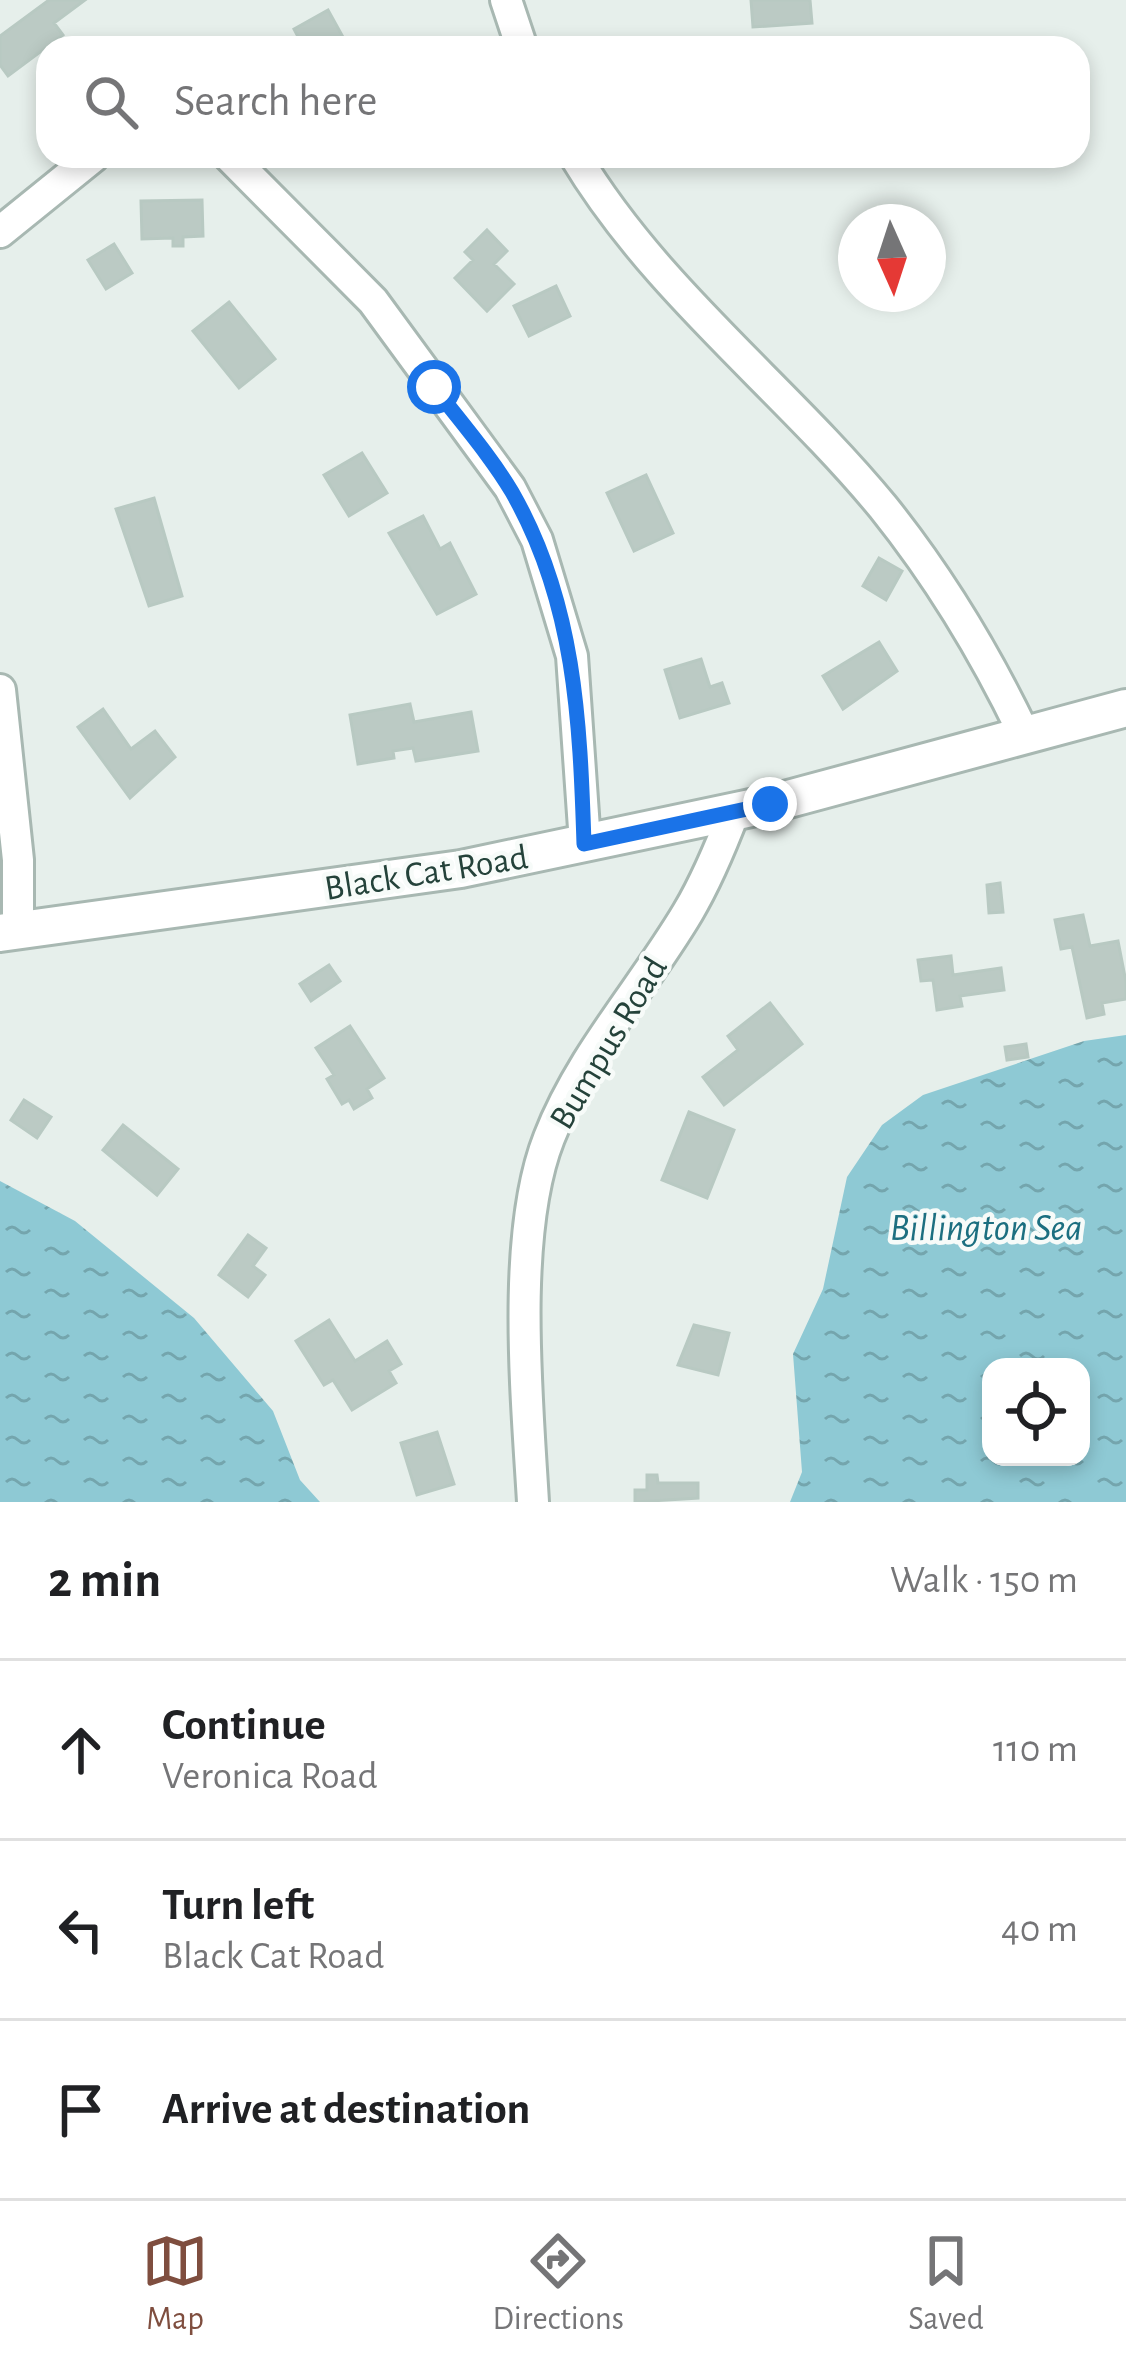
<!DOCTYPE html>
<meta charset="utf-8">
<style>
body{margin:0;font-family:"Alegreya Sans",sans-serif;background:#f6f6f6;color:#202124}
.controls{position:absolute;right:36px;bottom:36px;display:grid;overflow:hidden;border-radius:24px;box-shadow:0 6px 18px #0003}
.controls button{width:108px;height:108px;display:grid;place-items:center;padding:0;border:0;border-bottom:3px solid #e0e0e0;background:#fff;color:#202124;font:60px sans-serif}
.compass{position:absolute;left:838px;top:204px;width:108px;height:108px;border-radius:50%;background:#fff;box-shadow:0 6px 18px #0003;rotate:177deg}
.stop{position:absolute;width:36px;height:36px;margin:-27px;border:9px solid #1a73e8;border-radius:50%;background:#fff}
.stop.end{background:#1a73e8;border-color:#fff;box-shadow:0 3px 12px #0008}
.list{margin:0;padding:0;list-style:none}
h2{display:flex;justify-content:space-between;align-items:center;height:156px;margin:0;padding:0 48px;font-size:51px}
h2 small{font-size:39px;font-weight:400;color:#757577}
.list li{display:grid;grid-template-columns:78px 1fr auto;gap:36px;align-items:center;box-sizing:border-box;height:180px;padding:0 48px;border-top:3px solid #e0e0e0}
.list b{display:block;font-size:45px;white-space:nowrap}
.list p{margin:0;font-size:39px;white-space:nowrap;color:#757577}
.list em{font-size:39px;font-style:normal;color:#757577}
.icon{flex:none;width:66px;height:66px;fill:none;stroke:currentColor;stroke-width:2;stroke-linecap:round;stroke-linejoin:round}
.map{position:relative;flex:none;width:1126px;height:1502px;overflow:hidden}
.search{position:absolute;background:#fff;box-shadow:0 6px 18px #0003;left:36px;right:36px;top:36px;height:132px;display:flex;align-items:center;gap:30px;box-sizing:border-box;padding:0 42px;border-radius:36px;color:#757577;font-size:45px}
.sheet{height:696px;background:#fff}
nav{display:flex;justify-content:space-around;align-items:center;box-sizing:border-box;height:168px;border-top:3px solid #e0e0e0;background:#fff;font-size:33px;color:#757577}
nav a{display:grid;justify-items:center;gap:6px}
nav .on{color:#7f4e3f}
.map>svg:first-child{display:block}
.water{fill:url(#water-ripples);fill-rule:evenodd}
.building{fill:#bbcac4;stroke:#b8c9c2;stroke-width:3}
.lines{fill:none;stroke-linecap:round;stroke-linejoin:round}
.minor-casing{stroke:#a8b8b2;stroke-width:36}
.tertiary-casing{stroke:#a8b8b2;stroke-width:42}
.minor{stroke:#fff;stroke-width:30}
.tertiary{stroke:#fff;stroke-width:36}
.route{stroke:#1a73e8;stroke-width:15}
.labels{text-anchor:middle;stroke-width:9;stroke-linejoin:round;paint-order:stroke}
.street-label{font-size:36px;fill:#24423a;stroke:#f7fbf9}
.water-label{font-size:39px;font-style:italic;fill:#1c6f80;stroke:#f7fbf9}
</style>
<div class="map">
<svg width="1126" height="1502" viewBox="0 0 1126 1502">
<defs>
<pattern id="water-ripples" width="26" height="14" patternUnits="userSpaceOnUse" patternTransform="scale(3)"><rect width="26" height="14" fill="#8ec9d4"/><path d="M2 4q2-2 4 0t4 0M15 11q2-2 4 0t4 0" fill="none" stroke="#74a5ad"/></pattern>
</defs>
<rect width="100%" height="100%" fill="#e6efeb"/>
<path class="water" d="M1126 1035V1502H790L802 1472 793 1354 823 1289 847 1177 882 1125 923 1095 1084 1041ZM991 1367H1081V1457H991Z
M0 1181 75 1221 194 1318 273 1411 300 1480 320 1502H0Z"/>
<path class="building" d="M49 0H85L54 23 63 35 8 76 0 65V36Z
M751 0H810L812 23 753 27Z
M328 10 349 48H304L294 29Z
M202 200 203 236 183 237V246H173V238L142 239 141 201Z
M487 230 507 251 494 264 514 284 487 311 455 278 473 260 465 252Z
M114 244 132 273 106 289 88 260Z
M556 286 570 316 529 336 514 306Z
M229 302 275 359 239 388 193 331Z
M362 453 387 493 349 516 324 475Z
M646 475 673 533 634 551 607 493Z
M154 498 182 596 149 606 116 509Z
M423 516 440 549 450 543 476 594 437 614 389 533Z
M879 558 902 571 886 600 863 586Z
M879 642 897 671 843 709 823 676Z
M701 659 710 687 722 683 729 703 680 718 665 670Z
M410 704 414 722 471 712 478 751 416 761 413 748 393 751 394 758 358 764 350 715Z
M103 709 131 749 155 731 175 757 130 798 78 727Z
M1000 883 1003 912 989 913 987 885Z
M1083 915 1090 946 1118 941 1126 982V999L1102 1003 1104 1014 1087 1018 1072 947 1061 949 1055 920Z
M951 956 953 975 1001 968 1004 990 960 996 962 1006 937 1010 933 980 921 981 918 960Z
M329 965 340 981 311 1001 300 984Z
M770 1003 802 1044 724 1105 703 1077 738 1050 728 1036Z
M350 1026 384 1078 367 1089 372 1098 354 1109 349 1100 342 1104 327 1079 334 1075 316 1048Z
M1026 1044 1028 1057 1007 1060 1005 1047Z
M24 1100 51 1117 37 1138 11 1120Z
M689 1112 734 1130 707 1198 662 1180Z
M123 1125 178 1169 157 1195 103 1150Z
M248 1235 266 1248 253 1266 265 1275 248 1297 219 1275Z
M329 1320 355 1361 387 1341 401 1364 389 1371 396 1383 352 1410 333 1380 324 1385 296 1341Z
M694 1325 729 1333 718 1375 678 1365Z
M437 1432 454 1484 417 1495 401 1443Z
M647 1475H657L658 1483H698V1498L635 1502V1490H647Z"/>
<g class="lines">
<g class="minor-casing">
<path id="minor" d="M506 0 522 48
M229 156 373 301 510 488 537 540 572 656 585 843
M575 156C656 291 784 387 883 507 940 578 984 651 1023 732
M0 232 94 156
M0 690 18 860V930
M533 1502C527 1399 511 1234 549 1138 581 1055 643 988 688 912 707 880 721 846 734 812"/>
</g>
<g class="tertiary-casing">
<path id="tertiary" d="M0 933 461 869 770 804 1126 708"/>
</g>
<use href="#minor" class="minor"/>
<use href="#tertiary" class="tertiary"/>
</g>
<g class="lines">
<path class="route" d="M434 387C460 421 490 455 512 492 575 602 580 720 584 844L770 804"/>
</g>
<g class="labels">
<g class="street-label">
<text transform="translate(426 871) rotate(-9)" y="13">Black Cat Road</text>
<text transform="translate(607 1042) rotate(-59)" y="13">Bumpus Road</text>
</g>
<g class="water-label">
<text x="986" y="1240">Billington Sea</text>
</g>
</g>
</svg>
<div class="controls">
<button><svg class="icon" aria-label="locate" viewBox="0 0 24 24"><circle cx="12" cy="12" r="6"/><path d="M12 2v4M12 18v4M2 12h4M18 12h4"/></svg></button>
</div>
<svg class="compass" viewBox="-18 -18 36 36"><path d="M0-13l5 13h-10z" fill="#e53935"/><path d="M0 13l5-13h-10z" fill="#757577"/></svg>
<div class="stop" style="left:434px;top:387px"></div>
<div class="stop end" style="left:770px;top:804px"></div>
<div class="search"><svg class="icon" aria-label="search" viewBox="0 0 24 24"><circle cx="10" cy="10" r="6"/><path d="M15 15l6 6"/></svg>Search here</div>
</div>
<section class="sheet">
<h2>2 min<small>Walk · 150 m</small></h2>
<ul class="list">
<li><svg class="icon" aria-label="ahead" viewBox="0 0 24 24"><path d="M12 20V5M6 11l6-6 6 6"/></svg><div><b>Continue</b><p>Veronica Road</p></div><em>110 m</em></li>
<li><svg class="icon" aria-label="left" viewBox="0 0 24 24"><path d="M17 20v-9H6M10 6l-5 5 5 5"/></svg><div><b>Turn left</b><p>Black Cat Road</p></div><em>40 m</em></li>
<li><svg class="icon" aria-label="arrive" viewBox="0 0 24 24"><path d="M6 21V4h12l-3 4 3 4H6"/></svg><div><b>Arrive at destination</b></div></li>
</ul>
</section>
<nav>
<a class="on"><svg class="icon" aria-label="map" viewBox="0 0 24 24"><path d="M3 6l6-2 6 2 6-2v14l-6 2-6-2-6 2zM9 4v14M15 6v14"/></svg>Map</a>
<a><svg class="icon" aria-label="directions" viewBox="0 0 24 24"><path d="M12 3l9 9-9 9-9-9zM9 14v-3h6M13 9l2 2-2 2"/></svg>Directions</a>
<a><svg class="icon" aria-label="saved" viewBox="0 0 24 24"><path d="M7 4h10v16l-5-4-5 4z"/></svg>Saved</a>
</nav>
